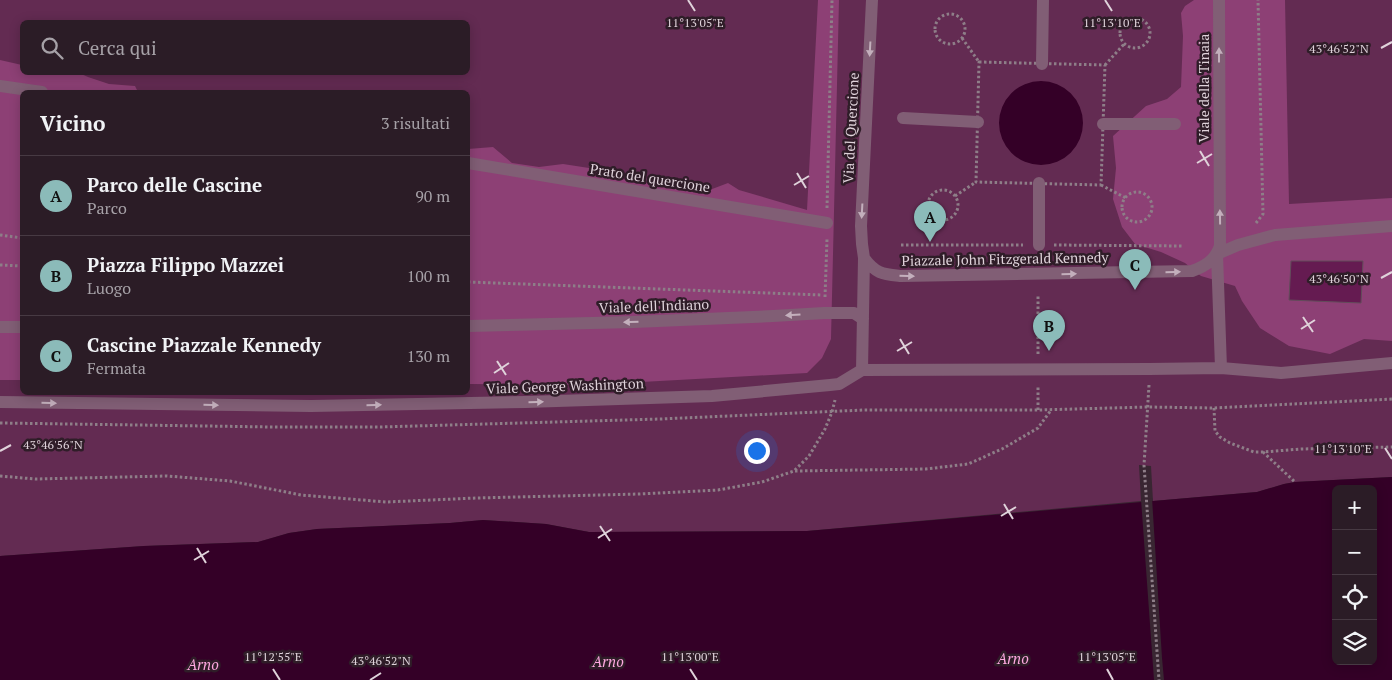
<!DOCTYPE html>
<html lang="it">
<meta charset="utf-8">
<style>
body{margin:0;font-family:"PT Serif",serif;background:#372932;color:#f1f3f6}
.controls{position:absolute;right:15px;bottom:15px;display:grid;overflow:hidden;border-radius:8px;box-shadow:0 2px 12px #0003}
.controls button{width:45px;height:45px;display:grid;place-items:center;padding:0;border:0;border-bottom:1px solid #473a43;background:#2b1c26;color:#f1f3f6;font:25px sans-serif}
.you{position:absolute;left:756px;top:450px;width:18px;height:18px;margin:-12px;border:4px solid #fff;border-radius:50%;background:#1a73e8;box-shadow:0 0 0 8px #1a73e833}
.badge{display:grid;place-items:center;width:32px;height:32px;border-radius:50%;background:#8bbbb9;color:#111;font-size:16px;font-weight:700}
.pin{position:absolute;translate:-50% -41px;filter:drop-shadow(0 1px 2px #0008)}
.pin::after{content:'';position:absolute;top:26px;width:18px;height:15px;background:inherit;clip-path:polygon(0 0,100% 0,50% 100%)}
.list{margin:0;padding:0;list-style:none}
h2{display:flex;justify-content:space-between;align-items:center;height:65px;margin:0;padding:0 20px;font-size:21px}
h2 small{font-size:16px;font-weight:400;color:#a6a1a7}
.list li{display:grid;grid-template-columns:32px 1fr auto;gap:15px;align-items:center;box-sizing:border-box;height:80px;padding:0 20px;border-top:1px solid #473a43}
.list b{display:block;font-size:19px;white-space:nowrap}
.list p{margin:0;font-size:16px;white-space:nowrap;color:#a6a1a7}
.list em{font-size:16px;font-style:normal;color:#a6a1a7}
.icon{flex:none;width:28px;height:28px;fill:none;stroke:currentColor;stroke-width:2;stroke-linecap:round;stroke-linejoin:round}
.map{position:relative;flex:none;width:1392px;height:680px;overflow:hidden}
.search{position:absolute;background:#2b1c26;box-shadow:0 2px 12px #0003;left:20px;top:20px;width:450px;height:55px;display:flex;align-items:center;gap:12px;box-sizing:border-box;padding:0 18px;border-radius:8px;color:#a6a1a7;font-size:19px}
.panel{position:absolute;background:#2b1c26;box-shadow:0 2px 12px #0003;left:20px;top:90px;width:450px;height:305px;border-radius:8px}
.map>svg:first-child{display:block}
.green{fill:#632b52;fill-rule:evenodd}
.forest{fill:#8d4075}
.water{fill:#340027;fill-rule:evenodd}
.pier{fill:#392632}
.building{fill:#651b51;stroke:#624d5a}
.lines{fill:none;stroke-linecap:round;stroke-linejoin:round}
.path{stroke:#8e7e88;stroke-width:3;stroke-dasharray:2.5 2.5;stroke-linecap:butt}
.minor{stroke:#815e75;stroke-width:12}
.oneway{fill:#c3afbc}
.ticks{fill:none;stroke:#dfd2da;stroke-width:2}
.labels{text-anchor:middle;stroke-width:5;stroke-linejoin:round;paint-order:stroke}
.street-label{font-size:14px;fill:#dfd2da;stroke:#2f1d28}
.water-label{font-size:15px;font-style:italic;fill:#fea8e0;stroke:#2f1d28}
.ticks-label{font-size:12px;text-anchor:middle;fill:#dfd2da;stroke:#2f1d28;stroke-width:5;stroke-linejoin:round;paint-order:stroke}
</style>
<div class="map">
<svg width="1392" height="680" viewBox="0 0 1392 680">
<rect width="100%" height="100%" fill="#392632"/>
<path class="green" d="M0 0H1392V477L1295 482 1284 484 1257 492 1153 501 1151 466 1139 465 1141 501 807 531 589 532 546 524 483 520 450 523 317 529 289 533 258 542 144 546 0 556ZM22 22H468V72H22ZM22 92H468V392H22Z"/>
<path class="forest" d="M818 0H839L831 339 822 358 807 373 587 385 468 384V149L493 147 512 163 539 167 563 164 589 168 621 180 638 177 676 183 699 194 728 183 739 190 807 210Z
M1194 0H1285L1289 204 1392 198V341L1364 339 1330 354 1289 346 1260 328 1242 301 1235 286 1201 276 1185 263 1161 252 1135 244 1122 227 1113 199 1116 168 1113 136 1146 106 1167 99 1181 87 1183 36 1181 13 1185 6Z
M0 60 22 65V72L79 73 88 77 109 84 135 86 138 92H22V380H0Z"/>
<path class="water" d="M999 123a42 42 0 1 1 84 0a42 42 0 1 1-84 0Z
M1392 477V680H0V556L144 546 258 542 289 533 317 529 450 523 483 520 546 524 589 532 807 531 1257 492 1284 484 1295 482ZM1336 489H1373V661H1336Z"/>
<path class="pier" d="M1152 498 1162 658 1164 680H1154L1141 499Z"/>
<path class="building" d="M1291 261H1363L1361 303 1289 300Z"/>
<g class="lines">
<path class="path" d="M935 29a15 15 0 1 1 30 0a15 15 0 1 1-30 0Z
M1120 33a15 15 0 1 1 30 0a15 15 0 1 1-30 0Z
M962 38 979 62
M979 62 1105 65 1101 185 976 182Z
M1105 65 1125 43
M1101 185 1126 198
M928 205a15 15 0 1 1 30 0a15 15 0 1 1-30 0Z
M1122 207a15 15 0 1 1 30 0a15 15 0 1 1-30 0Z
M955 196 976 182
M827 208 832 0
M1256 223 1263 214 1258 0
M0 235 22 238
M901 245H1023
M1054 245 1184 246
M0 265 22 266
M468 282 822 295
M825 297 827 239
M1038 354V296
M1149 385 1144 465 1159 680
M1214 408 1215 431 1220 437 1230 443 1254 452H1263L1301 449 1392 447
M1038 410V386
M0 423 273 427H380L660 419 864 410H1038L1148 407 1214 408 1392 399
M1263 452 1295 482
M795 471 926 469 968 464 1002 449 1038 428 1051 410
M0 476 35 479 167 476 230 481 301 495 386 502 476 498 640 494 718 490 762 482 794 471 809 456 825 429 832 412 835 400"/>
<path class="minor" d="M1042 64 1043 0
M0 86 42 92
M903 118 978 122
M1103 124H1175
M468 163 827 223
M1039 245V183
M864 258C876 274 883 274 901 276L1192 271C1206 266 1215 260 1220 246L1219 0
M468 326 634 322 773 316 824 313H854L863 319
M0 327H22
M1221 368 1217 254 1238 245 1275 235 1392 226
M862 370 864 258 862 244 861 226 872 0
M0 402 311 406 526 402 712 396 830 385 839 384 862 370 1149 369 1221 368 1281 373 1392 363"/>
</g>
<defs><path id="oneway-solid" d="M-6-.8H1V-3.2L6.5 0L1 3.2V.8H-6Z" transform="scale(1.25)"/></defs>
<g class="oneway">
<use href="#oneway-solid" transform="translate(870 49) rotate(93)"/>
<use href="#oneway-solid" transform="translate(1219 55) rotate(-90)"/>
<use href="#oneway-solid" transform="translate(862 211) rotate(93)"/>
<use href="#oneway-solid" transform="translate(1220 217) rotate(-91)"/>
<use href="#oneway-solid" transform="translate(1173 272) rotate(-1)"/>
<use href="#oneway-solid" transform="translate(1069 274) rotate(-1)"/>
<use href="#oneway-solid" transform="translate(907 276) rotate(2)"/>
<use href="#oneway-solid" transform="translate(793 315) rotate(176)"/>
<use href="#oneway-solid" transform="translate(631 322) rotate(178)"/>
<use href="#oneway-solid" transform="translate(536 402) rotate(-2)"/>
<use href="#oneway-solid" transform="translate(49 403) rotate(1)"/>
<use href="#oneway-solid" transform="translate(211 405) rotate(1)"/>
<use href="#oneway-solid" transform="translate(374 405) rotate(-1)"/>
</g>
<path class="ticks" d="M688 0 695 11M1105 0 1112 11M1381 48 1392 42M1200 151 1209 166M1197 163 1212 154M797 173 806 188M794 185 809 176M1381 278 1392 272M1303 317 1313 332M1301 329 1315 320M900 339 909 354M897 351 912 342M497 361 506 375M494 373 509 363M1385 448 1392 459M0 451 11 445M1004 504 1013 519M1001 516 1016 507M600 526 610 541M598 538 612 529M197 548 206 563M194 560 209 551M273 669 280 680M690 669 697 680M1107 669 1113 680M370 680 381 673"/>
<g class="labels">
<g class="street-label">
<text transform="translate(1204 88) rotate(-90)" y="5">Viale della Tinaia</text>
<text transform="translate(851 128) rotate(-87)" y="5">Via del Quercione</text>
<text transform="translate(650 178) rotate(9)" y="5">Prato del quercione</text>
<text transform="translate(1005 259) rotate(-1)" y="5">Piazzale John Fitzgerald Kennedy</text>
<text transform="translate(654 306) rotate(-2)" y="5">Viale dell'Indiano</text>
<text transform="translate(565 386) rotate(-2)" y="5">Viale George Washington</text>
</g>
<g class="water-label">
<text x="1013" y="664">Arno</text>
<text x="608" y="667">Arno</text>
<text x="203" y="670">Arno</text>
</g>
</g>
<g class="ticks-label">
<text x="695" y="27">11°13'05"E</text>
<text x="1112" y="27">11°13'10"E</text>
<text x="1339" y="53">43°46'52"N</text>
<text x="1339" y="283">43°46'50"N</text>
<text x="53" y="449">43°46'56"N</text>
<text x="1343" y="453">11°13'10"E</text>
<text x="273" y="661">11°12'55"E</text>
<text x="690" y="661">11°13'00"E</text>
<text x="1107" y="661">11°13'05"E</text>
<text x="381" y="665">43°46'52"N</text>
</g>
</svg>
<div class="controls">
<button>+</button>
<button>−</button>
<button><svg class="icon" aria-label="locate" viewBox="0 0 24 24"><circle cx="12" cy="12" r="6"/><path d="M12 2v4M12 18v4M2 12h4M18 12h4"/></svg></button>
<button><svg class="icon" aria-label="layers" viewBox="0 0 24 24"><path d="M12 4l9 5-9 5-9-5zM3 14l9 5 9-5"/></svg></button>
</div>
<div class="you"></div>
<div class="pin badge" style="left:930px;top:242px">A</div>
<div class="pin badge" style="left:1049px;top:351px">B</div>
<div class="pin badge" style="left:1135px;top:290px">C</div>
<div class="search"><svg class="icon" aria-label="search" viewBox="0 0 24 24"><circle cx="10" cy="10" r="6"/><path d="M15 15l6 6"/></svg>Cerca qui</div>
<section class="panel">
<h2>Vicino<small>3 risultati</small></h2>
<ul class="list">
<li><span class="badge">A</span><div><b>Parco delle Cascine</b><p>Parco</p></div><em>90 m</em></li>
<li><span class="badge">B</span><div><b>Piazza Filippo Mazzei</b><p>Luogo</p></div><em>100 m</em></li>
<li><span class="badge">C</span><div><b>Cascine Piazzale Kennedy</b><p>Fermata</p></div><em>130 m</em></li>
</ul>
</section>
</div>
